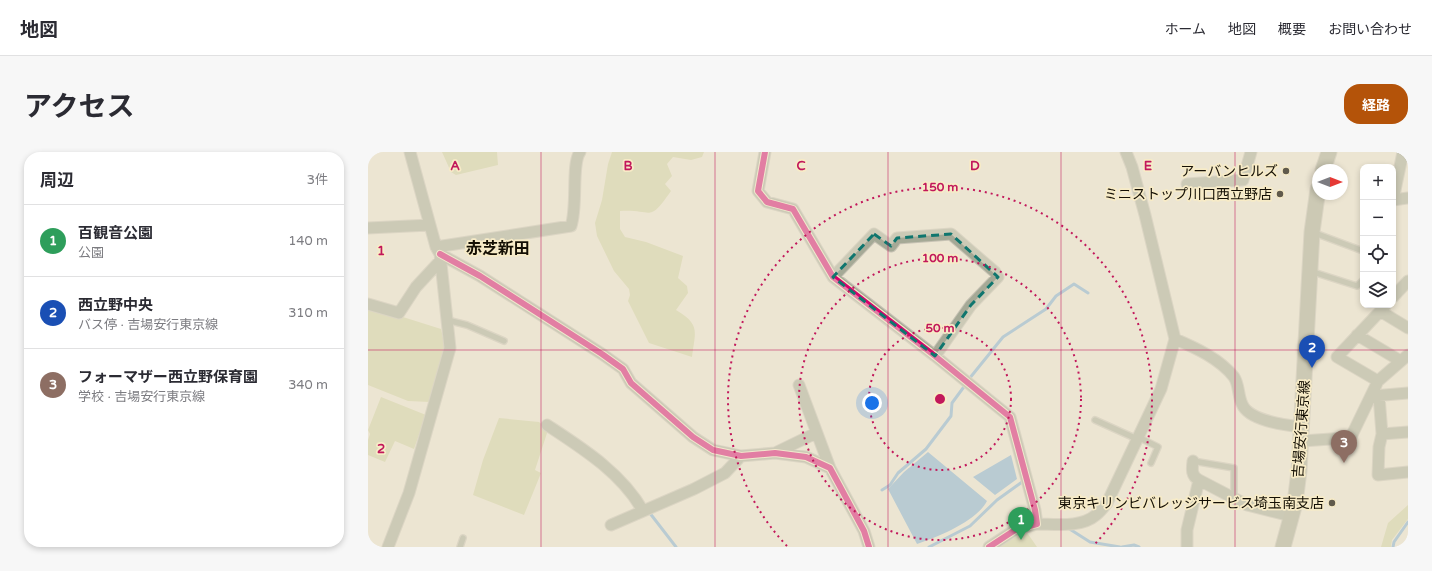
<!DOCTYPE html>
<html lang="ja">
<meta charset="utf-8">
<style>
body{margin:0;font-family:"Varela Round","Noto Sans JP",sans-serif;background:#f7f7f7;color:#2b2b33}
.controls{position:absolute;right:12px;top:12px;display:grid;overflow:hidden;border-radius:8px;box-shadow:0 2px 6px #0003}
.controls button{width:36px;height:36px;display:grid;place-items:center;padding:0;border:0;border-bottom:1px solid #e1e1e2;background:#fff;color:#2b2b33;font:20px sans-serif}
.compass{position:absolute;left:944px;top:12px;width:36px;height:36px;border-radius:50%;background:#fff;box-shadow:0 2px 6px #0003;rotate:90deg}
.you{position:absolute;left:504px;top:251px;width:14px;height:14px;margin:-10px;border:3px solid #fff;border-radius:50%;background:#1a73e8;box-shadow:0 0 0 6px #1a73e833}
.badge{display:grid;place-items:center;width:26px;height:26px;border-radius:50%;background:#b45309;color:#fff;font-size:13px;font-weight:700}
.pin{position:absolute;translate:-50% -33px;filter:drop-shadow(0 1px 2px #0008)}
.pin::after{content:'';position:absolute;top:21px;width:14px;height:12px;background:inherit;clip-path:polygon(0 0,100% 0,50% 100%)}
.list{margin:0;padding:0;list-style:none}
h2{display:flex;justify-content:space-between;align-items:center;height:52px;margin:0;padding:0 16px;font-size:17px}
h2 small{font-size:13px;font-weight:400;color:#7c7c81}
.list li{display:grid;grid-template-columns:26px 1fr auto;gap:12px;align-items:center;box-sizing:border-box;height:72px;padding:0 16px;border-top:1px solid #e1e1e2}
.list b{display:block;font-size:15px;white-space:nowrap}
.list p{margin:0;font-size:13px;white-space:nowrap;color:#7c7c81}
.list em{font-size:13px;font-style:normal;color:#7c7c81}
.icon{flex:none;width:22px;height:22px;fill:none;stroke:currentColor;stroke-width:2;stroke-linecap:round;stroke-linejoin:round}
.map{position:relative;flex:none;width:1040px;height:395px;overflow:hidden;border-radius:16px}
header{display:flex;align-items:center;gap:24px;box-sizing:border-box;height:56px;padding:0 20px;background:#fff;border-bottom:1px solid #e1e1e2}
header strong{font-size:19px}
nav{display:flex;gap:22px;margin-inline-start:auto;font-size:14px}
.intro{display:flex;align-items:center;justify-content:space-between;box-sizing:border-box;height:96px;padding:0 24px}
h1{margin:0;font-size:28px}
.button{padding:10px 18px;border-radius:16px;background:#b45309;color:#fff;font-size:14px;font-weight:700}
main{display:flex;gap:24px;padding:0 24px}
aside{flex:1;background:#fff;border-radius:16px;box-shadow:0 2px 6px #0003}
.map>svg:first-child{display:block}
.green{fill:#cfd0a2}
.water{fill:#7babd2}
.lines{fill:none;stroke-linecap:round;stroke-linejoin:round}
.stream{stroke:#7babd2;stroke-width:3}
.service-casing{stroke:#c7c2b4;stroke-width:8}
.minor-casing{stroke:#c7c2b4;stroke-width:13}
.secondary-casing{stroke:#c7c2b4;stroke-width:17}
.service{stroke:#a5a996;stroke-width:5.5}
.minor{stroke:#a5a996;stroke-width:11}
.secondary{stroke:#a4a691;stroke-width:15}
.cycleway-casing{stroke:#f7ebc7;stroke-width:8}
.cycleway{stroke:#d6006c;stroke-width:6}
.marked{fill:none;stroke:#0f766e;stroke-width:3;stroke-dasharray:8 5;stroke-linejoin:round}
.grid{fill:none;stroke:#c2185b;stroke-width:1;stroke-opacity:0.55}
.ring{fill:none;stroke:#c2185b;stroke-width:2;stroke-dasharray:2 4}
.poi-dot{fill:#605a4c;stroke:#f7ebc7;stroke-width:1.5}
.labels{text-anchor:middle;stroke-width:3.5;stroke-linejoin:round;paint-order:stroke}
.poi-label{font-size:14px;fill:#140f04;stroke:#f7ebc7;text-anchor:end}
.street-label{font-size:14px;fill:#140f04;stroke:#f7ebc7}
.quarter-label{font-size:16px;font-weight:bold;fill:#140f04;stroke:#f7ebc7}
.grid-label{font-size:13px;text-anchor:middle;font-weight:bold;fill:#c2185b;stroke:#f7ebc7;stroke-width:3.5;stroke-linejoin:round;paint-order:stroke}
.centre{fill:#c2185b;stroke:#f7ebc7;stroke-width:2}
.ring-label{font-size:12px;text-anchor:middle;font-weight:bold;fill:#c2185b;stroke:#f7ebc7;stroke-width:3.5;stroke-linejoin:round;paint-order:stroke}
</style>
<header>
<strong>地図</strong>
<nav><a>ホーム</a><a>地図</a><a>概要</a><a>お問い合わせ</a></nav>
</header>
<div class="intro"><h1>アクセス</h1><a class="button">経路</a></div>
<main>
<aside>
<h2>周辺<small>3件</small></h2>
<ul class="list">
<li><span class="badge" style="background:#2e9e5b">1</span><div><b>百観音公園</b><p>公園</p></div><em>140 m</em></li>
<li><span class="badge" style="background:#1a4fb4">2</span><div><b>西立野中央</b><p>バス停 · 吉場安行東京線</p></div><em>310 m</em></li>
<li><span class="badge" style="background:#8d6e63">3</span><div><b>フォーマザー西立野保育園</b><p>学校 · 吉場安行東京線</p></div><em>340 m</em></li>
</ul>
</aside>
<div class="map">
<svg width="1040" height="395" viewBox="0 0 1040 395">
<rect width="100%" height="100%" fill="#ece5d2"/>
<path class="green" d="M74 0H129L130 13 88 23 83 20Z
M244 0H336L334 5 323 8 305 5 299 12 304 24 297 32 303 39C280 72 286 57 252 59V77L257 85 278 90 315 104 310 126 319 134 320 141 308 158C333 173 327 179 324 205L281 191 260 149 262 143 261 137 246 119 229 84 227 71 234 48 240 12Z
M0 154 73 177 78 199 62 250 40 249 0 233Z
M13 245 58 263 46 297 27 289 17 310 0 303V288L2 282 0 278Z
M131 266 171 270 180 278 167 318 173 321 156 363 105 343 115 308Z
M1040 353V367L1024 388 1023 395H1013L1020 371Z
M658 379 669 395H631Z"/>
<path class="water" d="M560 300 619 349C609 369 570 385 549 392L520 337 536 320Z
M643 303 649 327 627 343 605 325Z"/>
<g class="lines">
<path class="stream" d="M601 227 635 185 678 157 688 144 706 132 720 141
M514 338 522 333 530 321 558 297 583 264 584 251 598 232
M281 360 308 395
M700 376 722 390 752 395
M561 395 602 374 629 348 654 330
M754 395 766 393 771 395
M1025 395 1026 390 1040 370"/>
<g class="service-casing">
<path id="service" d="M944 80 995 99
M942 119 989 134 995 128
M79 168 99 173 136 189
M727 268 769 287
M770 285 790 295 783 311
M825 309 866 316V346
M92 395 95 386"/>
</g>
<g class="minor-casing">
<path id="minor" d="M397 0 390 39 399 50 425 57 465 125 567 204 642 265 667 358 669 372 647 378 621 395
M758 0 764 15 777 63 807 187C828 196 852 207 866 225 871 232 870 244 874 252 881 269 917 273 934 275
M1035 0 1025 48 1040 46
M819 32 875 28 883 0
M0 76 62 73
M68 95 203 74C210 54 203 12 212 0
M72 102 112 124 234 202 255 217 263 231 325 285 345 298 373 304 407 301 438 305 462 316 496 379 501 395
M465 125 506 82 523 94 529 86 583 82 627 120 630 125 603 153 567 204
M1025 145 1040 129
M0 152 31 161 48 135 73 108
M1012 159 1040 176
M989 183 1031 208
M1010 229 969 205 1018 153
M431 233 462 316
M1005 244 1040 241
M1011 244 1014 282 1011 295 1010 323 1040 320
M179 273C214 296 254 321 275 359
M1014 282 1040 280
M934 289 977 286 982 287 1010 229 1040 203
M407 301 448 281
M825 309C824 317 823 324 831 328L879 353 923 364
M669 372C687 372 713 376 728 363 732 360 736 355 739 351L793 237 807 187
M243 373 326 337 357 321 373 304
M20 395 41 341 82 196 72 102 68 95 42 0
M819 395V378L831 328"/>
</g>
<g class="secondary-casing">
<path id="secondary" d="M955 18 961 0
M915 395 927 351 931 319 944 80 950 37"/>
</g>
<use href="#service" class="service"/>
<use href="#minor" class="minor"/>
<use href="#secondary" class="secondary"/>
<g class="cycleway-casing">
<path id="cycleway" d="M397 0 390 39 399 50 425 57 465 125 567 204 642 265 667 358 669 372 647 378 621 395
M72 102 112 124 234 202 255 217 263 231 325 285 345 298 373 304 407 301 438 305 462 316 496 379 501 395"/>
</g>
<use href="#cycleway" class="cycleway"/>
</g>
<path d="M0 0H1040V395H0ZM506 82 523 94 529 86 583 82 630 125 603 153 567 204 465 125Z" fill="#ece5d2" fill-opacity=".55" fill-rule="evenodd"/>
<path class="marked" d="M506 82 523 94 529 86 583 82 630 125 603 153 567 204 465 125Z"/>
<path class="grid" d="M173 0V395M347 0V395M520 0V395M693 0V395M867 0V395M0 198H1040"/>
<g class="ring">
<circle cx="572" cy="247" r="71"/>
<circle cx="572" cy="247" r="141"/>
<path d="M419 394A212 212 0 1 1 725 394"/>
</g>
<g class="poi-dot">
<circle cx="918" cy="19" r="4"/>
<circle cx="912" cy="42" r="4"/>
<circle cx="964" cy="351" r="4"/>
</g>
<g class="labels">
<g class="poi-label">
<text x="910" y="24">アーバンヒルズ</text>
<text x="904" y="47">ミニストップ川口西立野店</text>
<text x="956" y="356">東京キリンビバレッジサービス埼玉南支店</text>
</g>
<g class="street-label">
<text transform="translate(933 277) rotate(-86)" y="5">吉場安行東京線</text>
</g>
<g class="quarter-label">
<text x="130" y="102">赤芝新田</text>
</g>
</g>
<g class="grid-label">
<text x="87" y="18">A</text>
<text x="260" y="18">B</text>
<text x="433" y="18">C</text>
<text x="607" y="18">D</text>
<text x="780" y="18">E</text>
<text x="13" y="103">1</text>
<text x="13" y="301">2</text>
</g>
<circle cx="572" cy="247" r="6" class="centre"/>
<g class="ring-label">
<text x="572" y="39">150 m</text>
<text x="572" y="110">100 m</text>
<text x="572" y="180">50 m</text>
</g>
</svg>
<div class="controls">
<button>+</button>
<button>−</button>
<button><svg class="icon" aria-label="locate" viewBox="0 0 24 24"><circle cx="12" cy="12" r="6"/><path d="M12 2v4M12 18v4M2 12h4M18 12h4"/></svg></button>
<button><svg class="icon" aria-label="layers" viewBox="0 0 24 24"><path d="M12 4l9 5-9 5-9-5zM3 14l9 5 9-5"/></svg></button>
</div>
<svg class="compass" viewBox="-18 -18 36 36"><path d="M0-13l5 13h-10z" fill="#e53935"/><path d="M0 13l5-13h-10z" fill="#7c7c81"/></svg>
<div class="you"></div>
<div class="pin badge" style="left:653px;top:388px;background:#2e9e5b">1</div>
<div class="pin badge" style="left:944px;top:216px;background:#1a4fb4">2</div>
<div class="pin badge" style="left:976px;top:311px;background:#8d6e63">3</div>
</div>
</main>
